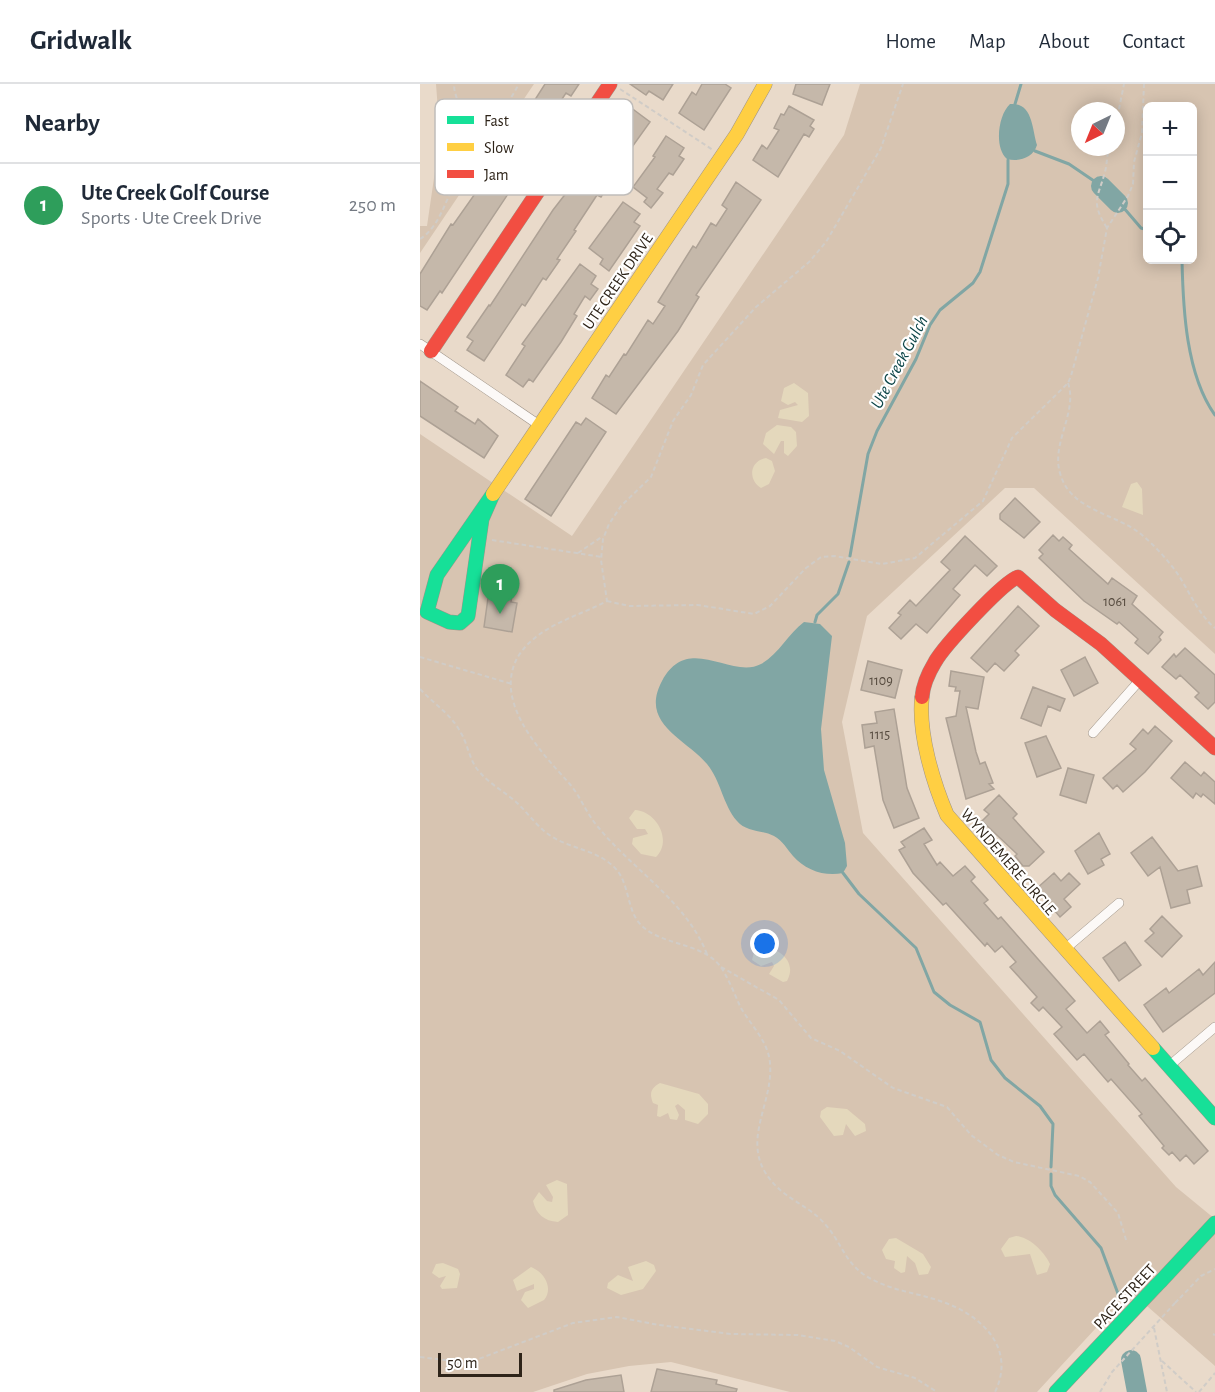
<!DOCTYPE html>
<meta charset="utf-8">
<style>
body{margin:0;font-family:"Alegreya Sans",sans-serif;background:#f6f6f7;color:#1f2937}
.controls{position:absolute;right:18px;top:18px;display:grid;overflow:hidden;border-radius:9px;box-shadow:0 3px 15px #0003}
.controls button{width:54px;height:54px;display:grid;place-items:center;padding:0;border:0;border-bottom:2px solid #e0e1e3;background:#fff;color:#1f2937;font:30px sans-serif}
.compass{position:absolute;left:651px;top:18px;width:54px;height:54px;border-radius:50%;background:#fff;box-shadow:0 3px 15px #0003;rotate:223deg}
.scale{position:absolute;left:18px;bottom:15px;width:84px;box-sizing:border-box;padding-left:6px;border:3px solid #2e2419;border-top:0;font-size:16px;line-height:21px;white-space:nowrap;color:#2e2419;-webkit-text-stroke:4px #fff;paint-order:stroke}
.you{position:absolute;left:345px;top:860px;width:21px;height:21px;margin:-15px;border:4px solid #fff;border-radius:50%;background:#1a73e8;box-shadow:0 0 0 9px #1a73e833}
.badge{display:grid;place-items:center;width:39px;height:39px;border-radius:50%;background:#d93025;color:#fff;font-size:20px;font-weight:700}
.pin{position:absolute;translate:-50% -50px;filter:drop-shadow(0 2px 3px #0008)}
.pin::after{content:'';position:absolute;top:32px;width:21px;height:18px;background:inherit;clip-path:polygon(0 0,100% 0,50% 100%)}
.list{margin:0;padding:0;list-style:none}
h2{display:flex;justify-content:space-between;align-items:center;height:78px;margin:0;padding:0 24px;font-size:26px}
h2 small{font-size:20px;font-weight:400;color:#747a83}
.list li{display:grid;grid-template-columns:39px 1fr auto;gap:18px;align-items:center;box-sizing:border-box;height:84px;padding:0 24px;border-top:2px solid #e0e1e3}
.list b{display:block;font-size:22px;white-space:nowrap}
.list p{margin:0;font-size:20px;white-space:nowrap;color:#747a83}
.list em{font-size:20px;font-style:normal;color:#747a83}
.icon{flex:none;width:33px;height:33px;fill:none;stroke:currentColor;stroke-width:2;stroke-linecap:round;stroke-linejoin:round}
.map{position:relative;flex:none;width:795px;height:1308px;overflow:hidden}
header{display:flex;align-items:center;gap:36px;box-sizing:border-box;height:84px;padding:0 30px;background:#fff;border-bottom:2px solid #e0e1e3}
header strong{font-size:28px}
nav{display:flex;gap:33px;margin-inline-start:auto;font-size:21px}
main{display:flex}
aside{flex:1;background:#fff}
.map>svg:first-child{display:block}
.green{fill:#d7c4b1;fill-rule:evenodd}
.sand{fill:#e4d8bc}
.water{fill:#81a6a4}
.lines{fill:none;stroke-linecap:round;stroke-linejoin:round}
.stream{stroke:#81a6a4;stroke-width:3}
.river{stroke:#81a6a4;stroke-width:20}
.building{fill:#c5b8aa;stroke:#ada195;stroke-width:1.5}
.street-casing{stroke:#9f9488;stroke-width:10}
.fast-casing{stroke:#9f9488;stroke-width:15}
.slow-casing{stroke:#9f9488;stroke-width:15}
.jam-casing{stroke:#9f9488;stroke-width:15}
.path{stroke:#d0ccc7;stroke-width:2;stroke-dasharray:4.5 3;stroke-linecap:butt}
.street{stroke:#fcf9f7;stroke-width:9}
.fast{stroke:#16e098;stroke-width:14}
.slow{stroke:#ffcf43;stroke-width:14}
.jam{stroke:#f24e42;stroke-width:14}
.fast-bridge-casing{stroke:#9f9488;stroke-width:15;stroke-linecap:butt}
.path-bridge{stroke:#d0ccc7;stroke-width:2;stroke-dasharray:4.5 3;stroke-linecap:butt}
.fast-bridge{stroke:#16e098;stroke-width:14}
.labels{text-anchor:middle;stroke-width:4.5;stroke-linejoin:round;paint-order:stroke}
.number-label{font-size:14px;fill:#54493d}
.street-label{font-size:16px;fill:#2e2419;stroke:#fff}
.water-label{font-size:18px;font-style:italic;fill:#0c4548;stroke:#fff}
.key{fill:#fff;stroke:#c0bdba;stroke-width:1.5}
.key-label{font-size:16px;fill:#2e2419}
</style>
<header>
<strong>Gridwalk</strong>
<nav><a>Home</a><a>Map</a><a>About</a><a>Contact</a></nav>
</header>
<main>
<aside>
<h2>Nearby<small></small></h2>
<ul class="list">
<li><span class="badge" style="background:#2e9e5b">1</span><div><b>Ute Creek Golf Course</b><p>Sports · Ute Creek Drive</p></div><em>250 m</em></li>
</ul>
</aside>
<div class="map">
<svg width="795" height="1308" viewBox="0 0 795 1308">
<rect width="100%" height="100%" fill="#e9daca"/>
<path class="green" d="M16 0H114L0 169V142H7L20 53Z
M440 0H795V570L614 404H585L447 532 422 638 443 749 756 1103 795 1135V1282L710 1207 617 1308H370L251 1278 209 1282 167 1290 113 1308H0V350L152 452 424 51ZM728 22H772V176H728ZM660 27H696V63H660Z"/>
<path class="sand" d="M374 299 388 309 389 332 382 338 358 334 360 326 378 321 375 318 368 321 361 317 364 304Z
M357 341 371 343 376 348 377 362 368 372 364 369V357H361L354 370 343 360 346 349Z
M346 374 352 377 355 387 349 400 341 404C328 396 329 377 346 374Z
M717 398 722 405 723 431 702 423 711 400Z
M215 726C236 727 253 756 236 773L221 770 212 760 213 754 228 750 225 745H217L209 734Z
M340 862C358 863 378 877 367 897L363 898 349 890 354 882 352 878 341 882 332 876 335 865Z
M240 999 279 1010 288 1020V1030L278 1040 265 1036V1026L258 1020 255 1022 259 1031 257 1036 250 1035 248 1029 240 1033 237 1032 238 1021 233 1019C229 1009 231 1004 240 999Z
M407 1023 427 1025 445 1040 446 1047 435 1052 426 1040 423 1051 414 1052 400 1033 401 1027Z
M137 1096 147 1100 148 1131 138 1138C124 1137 116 1130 113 1117L119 1108 127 1117 132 1118 133 1113 126 1101Z
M596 1152C609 1153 624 1167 630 1180L627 1188 617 1191 610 1170 585 1173 581 1165 589 1154Z
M476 1154 503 1170 511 1183 508 1190 499 1191 495 1179 487 1172 485 1188 481 1189 474 1184 475 1177 466 1175 462 1166 469 1155Z
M226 1177 234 1181 236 1187 223 1205 201 1211 187 1204 188 1199 198 1191 213 1197 208 1183Z
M23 1179 38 1185 40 1190 37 1204 22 1205 20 1202 26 1192 19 1194 12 1189 16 1180Z
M111 1183C124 1188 134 1204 124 1216L108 1224 101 1216 105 1208 114 1205V1200L97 1207 93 1196Z"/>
<path class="water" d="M590 20C613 18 612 45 617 61 613 74 599 78 587 75 574 64 578 31 590 20Z
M384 538 400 540 412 552 401 645 404 686 425 759 427 782 423 789C405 793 385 786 373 772 367 765 363 757 354 752 342 746 326 748 317 737 303 721 301 697 287 680 266 655 219 640 242 597 268 548 311 596 341 580 359 570 368 550 384 538Z"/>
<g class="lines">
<path class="stream" d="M595 20 601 0
M615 67 649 80 677 99
M703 123 721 144 728 146
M762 176C763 224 766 291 795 331
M430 472 448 370 457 347 496 275 510 241 520 226 553 199 560 188 588 100V76
M395 538 397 531 418 510 429 478
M423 789 439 810 496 864 514 908 530 921 560 938 571 976 585 994 620 1022 633 1040 631 1083
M631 1090V1102L635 1111 681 1164 700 1215"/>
<path class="river" d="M681 102 698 119
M711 1276 717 1308"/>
</g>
<path class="building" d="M125 0H159L151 12 146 9 136 24 141 27 113 67 110 66 102 80 106 83 22 209 20 207 7 226 0 222V190L31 140 33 141 57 107 53 104 67 84 70 87 92 53 90 51 102 32 104 33Z
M210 0H253L243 16 229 7 226 11Z
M282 0H305L311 4 284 46 259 29 272 8 276 11Z
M376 0H410L402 21 373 10Z
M206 20 230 38 192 91 194 93 181 113 177 111 154 146 156 147 137 175 140 176 126 196 123 194 105 222 102 220 64 277 47 266 53 257 47 253 69 221 70 222 133 126 171 77 192 46 189 44Z
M369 22 394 36 390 42 394 45 389 53 384 50 358 93 333 76 342 61 347 65 359 46 354 44 361 30 364 31Z
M246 52 264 64 259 72 264 75 253 91 249 89 237 105 243 109 231 124 224 118 227 114 213 103 235 73 233 72Z
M316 98 341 116 276 211 279 213 258 247 196 330 172 314 186 291 189 293 204 270 206 271 228 236 233 240 245 222 238 218 273 162 276 164 291 139 296 142 307 125 302 121Z
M203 118 220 130 214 138 220 142 189 187 180 180 183 175 169 164Z
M160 180 176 192 171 200 178 205 170 216 165 212 154 230 157 232 141 258 113 298 109 295 103 303 86 291 105 262 102 260Z
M0 297 38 323 35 327 55 340 58 335 78 352 64 374 0 332Z
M166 334 186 348 131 432 105 415 156 338 161 341Z
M595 414 620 438 604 454 580 435V430Z
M633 451 639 457 643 453 652 461 649 465 688 500 692 494 717 512 712 520 743 548 739 553 741 556 728 570 715 559 718 555 699 538 697 540 664 517 619 474 623 470 619 466Z
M545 452 577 482 567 492 555 481 533 505 540 511 507 549 496 540 481 555 469 544 481 531 478 529 490 516 496 522 530 486 521 478Z
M86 490 95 491 91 518 97 519 92 548 64 543 68 514 82 516Z
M598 522 619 542 595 567 599 571 584 587 575 579 567 588 551 574Z
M765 564 795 591V618L788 625 775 613 779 609 760 591 756 595 742 583 754 570 756 573Z
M665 573 678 599 654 612 641 586Z
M448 577 482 586 475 614 441 606Z
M531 587 564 593 558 625 546 623 556 668 560 680 565 678 573 699 569 700 574 705 546 715 526 634 536 632 540 607H535L536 603 529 602Z
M613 603 645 615 640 627 628 622 621 642 601 634Z
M474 625 487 704 499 734 474 744 463 716 454 662 445 664 442 641 457 639 455 628Z
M735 642 752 657 725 688 703 708 697 701 693 705 683 694 716 665 710 660 723 645 728 650Z
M626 652 641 684 617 693 605 659Z
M765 678 781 692 784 688 795 698V720L783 710 781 713 776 709 773 714 751 694Z
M648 684 674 691 666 719 640 711Z
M579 711 597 730 593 734 624 768 609 782H603L595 772 597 770 562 737 569 730 564 726Z
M504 744 512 756 504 760 517 781 520 778 533 792 545 782 555 793 551 797 568 816 564 819 578 835 581 833 655 917 646 925 667 949 680 937 689 948 685 951 709 980 708 981 722 997 725 994 788 1067 774 1080 766 1071 760 1077 752 1068 749 1071 742 1064 744 1062 719 1032 722 1030 691 995 688 998 664 970 657 976 634 950 642 943 623 923 619 927 611 919 617 913 590 883 596 878 582 862 575 868 567 859 565 862 526 819 523 821 493 789 479 766 485 763 481 758Z
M679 749 690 770 681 775 684 781 668 790 655 767Z
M732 753 758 787 777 782 782 802 767 806 770 819 751 824 740 783 728 792 711 769Z
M634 789 641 797 649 789 660 800 644 815 651 823 640 833 616 805Z
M742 832 762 852 742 873 725 857 734 849 730 845Z
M705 858 721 881 699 897 683 874Z
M795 878V909L743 948 724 921 746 904 749 909 779 885 783 891Z
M237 1285 297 1296 296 1300 317 1305 316 1308H231Z
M201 1291 204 1308H134V1306L166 1296Z"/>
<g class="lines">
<g class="street-casing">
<path id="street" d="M0 260 119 341
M673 649 720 596
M645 865 699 819
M749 982 795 943"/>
</g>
<g class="fast-casing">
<path id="fast" d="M73 410 17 491 7 528 29 538 40 539 48 532 62 435 73 410
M733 964 795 1034
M741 1197 795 1139
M636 1308 736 1202"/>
</g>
<g class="slow-casing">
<path id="slow" d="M73 410 317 50 345 0
M502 613C498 649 513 698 527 731L733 964"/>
</g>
<g class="jam-casing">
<path id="jam" d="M11 267 190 0
M502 613C503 601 509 588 515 578 524 562 583 498 598 493L635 526 681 560 795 664"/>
</g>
<path class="path" d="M200 5 293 66
M696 40 704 0
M45 81 72 47 99 0
M687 144C670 117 678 114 685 88 687 80 687 71 689 63
M0 155C24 140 28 103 45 81 34 68 45 57 45 43 45 28 34 15 34 0
M648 299C658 328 631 359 640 389 650 427 696 429 722 451 735 462 749 477 759 492 770 509 779 531 795 544
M72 456 182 473
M158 469 183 452
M187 517 209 522 278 521 334 530 350 522 386 484 401 473 414 472 462 480 495 474 563 417 592 354 648 299 651 292 678 194 687 144 708 112 713 100 714 78 722 49 724 0
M0 573 92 600
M0 605C14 620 31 630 41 649 48 661 49 674 57 685 68 699 82 706 95 717 105 726 113 737 123 746 144 765 175 764 194 783 210 798 206 826 221 841 242 862 281 858 300 882 308 893 314 909 320 922 330 941 348 956 350 979 354 1023 315 1062 357 1103 371 1117 391 1124 404 1139 420 1156 424 1176 443 1190 468 1207 496 1208 523 1218 563 1232 596 1265 575 1308
M287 870C266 817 213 786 178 743 166 729 160 711 148 698 121 668 71 616 99 571 119 541 157 533 187 517L181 476 183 455 189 440 201 422 231 393 253 337 271 311 283 281 336 223 389 178 406 158 461 64 483 0
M301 883 359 916 391 954 420 967 473 1004 527 1023 551 1051 578 1071 594 1078 659 1092 670 1098 698 1129 707 1159
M760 1214 781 1192 795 1185
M734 1244 747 1308
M793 1250 795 1251
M0 1273 33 1277 56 1276 153 1239 197 1233 239 1241 311 1250 378 1251 415 1257 429 1263 457 1283 495 1294 517 1308
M742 1277 776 1308
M680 1308 692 1288 755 1219
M779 1308 795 1289"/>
<use href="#street" class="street"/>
<use href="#fast" class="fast"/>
<use href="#slow" class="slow"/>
<use href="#jam" class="jam"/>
<g class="fast-bridge-casing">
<path id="fast-bridge" d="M736 1202 741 1197"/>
</g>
<path class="path-bridge" d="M755 1219 760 1214"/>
<use href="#fast-bridge" class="fast-bridge"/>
</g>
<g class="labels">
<g class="number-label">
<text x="695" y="522">1061</text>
<text x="461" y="601">1109</text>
<text x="460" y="655">1115</text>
</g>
<g class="street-label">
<text transform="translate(197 197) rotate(-56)" y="6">UTE CREEK DRIVE</text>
<text transform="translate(589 777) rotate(49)" y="6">WYNDEMERE CIRCLE</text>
<text transform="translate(704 1212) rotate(-47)" y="6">PACE STREET</text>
</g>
<g class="water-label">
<text transform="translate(479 278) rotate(-62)" y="6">Ute Creek Gulch</text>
</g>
</g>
<rect x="15" y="15" width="198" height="96" rx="9" class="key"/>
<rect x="27" y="32" width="27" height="8" fill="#16e098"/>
<rect x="27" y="59" width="27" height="8" fill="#ffcf43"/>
<rect x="27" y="86" width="27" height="8" fill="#f24e42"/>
<g class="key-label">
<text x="64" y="42">Fast</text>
<text x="64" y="69">Slow</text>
<text x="64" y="96">Jam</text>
</g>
</svg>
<div class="controls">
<button>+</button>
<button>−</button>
<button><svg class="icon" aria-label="locate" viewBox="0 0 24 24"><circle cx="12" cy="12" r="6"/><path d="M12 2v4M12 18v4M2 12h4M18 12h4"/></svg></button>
</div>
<svg class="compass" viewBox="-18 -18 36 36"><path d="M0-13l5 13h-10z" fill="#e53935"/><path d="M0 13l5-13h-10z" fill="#747a83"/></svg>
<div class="scale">50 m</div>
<div class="you"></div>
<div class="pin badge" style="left:80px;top:530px;background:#2e9e5b">1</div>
</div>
</main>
